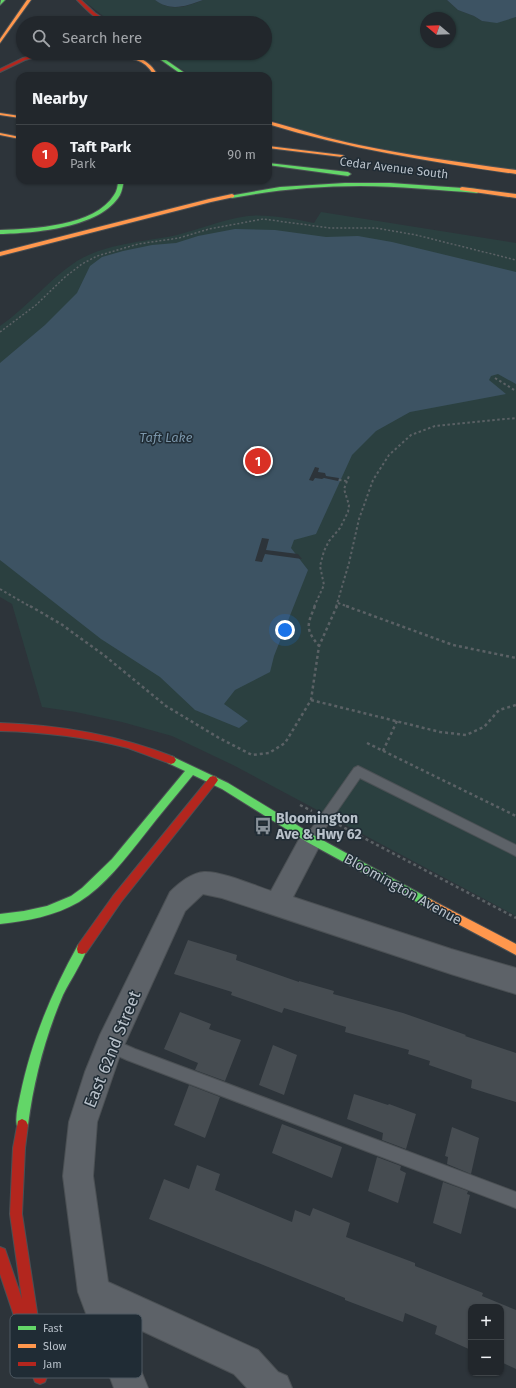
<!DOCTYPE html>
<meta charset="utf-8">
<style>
body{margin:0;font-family:"Fira Sans",sans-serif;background:#2a2f34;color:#f1f3f6}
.controls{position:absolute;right:12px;bottom:12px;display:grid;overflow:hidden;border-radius:8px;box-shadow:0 1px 3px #0004}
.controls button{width:36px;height:36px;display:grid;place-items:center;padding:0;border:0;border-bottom:1px solid #3f4448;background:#22272c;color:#f1f3f6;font:20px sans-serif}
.compass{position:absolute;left:420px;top:12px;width:36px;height:36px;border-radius:50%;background:#22272c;box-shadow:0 1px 3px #0004;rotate:289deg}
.you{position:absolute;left:285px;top:630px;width:14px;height:14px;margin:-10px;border:3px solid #fff;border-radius:50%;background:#1a73e8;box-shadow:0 0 0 6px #1a73e833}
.badge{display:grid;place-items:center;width:26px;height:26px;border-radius:50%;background:#d93025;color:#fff;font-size:13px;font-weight:700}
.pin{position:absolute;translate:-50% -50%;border:2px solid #fff;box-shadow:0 1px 4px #0006}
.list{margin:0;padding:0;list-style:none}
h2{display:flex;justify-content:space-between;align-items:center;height:52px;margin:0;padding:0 16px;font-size:17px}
h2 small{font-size:13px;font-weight:400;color:#a2a5a9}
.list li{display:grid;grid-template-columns:26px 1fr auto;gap:12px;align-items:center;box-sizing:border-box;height:60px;padding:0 16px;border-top:1px solid #3f4448}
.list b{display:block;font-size:15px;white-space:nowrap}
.list p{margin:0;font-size:13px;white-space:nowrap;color:#a2a5a9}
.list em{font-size:13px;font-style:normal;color:#a2a5a9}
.icon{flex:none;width:22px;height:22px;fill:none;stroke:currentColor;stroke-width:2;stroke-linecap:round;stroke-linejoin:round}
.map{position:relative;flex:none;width:516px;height:1388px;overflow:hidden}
.search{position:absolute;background:#22272c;box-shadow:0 1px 3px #0004;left:16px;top:16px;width:256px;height:44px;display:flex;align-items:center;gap:10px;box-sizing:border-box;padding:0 14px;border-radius:22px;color:#a2a5a9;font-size:15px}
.panel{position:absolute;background:#22272c;box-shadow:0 1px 3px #0004;left:16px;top:72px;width:256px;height:112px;border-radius:12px}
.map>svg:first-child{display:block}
.green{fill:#2b4040;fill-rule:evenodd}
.water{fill:#3d5363}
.pier{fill:#2d343a}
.building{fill:#464c51}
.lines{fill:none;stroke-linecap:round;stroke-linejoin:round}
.lane-casing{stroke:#4b5054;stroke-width:2}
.street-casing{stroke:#4b5054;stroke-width:2}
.fast-casing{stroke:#4b5054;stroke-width:2}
.slow-casing{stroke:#4b5054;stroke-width:2}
.jam-casing{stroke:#4b5054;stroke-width:2}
.path-far2{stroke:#5b6165;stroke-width:1.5;stroke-dasharray:2 2;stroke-linecap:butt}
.path-far1{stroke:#5b6165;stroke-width:2;stroke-dasharray:2.5 2.5;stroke-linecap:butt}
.path{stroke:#5b6165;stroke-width:2.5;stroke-dasharray:3 3;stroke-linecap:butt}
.lane{fill:#5d6268;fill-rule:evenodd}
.street{fill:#5d6268;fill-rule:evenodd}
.fast{fill:#63d668;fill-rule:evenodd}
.slow{fill:#ff974d;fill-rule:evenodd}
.jam{fill:#b3261e;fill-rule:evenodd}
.labels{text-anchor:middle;stroke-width:3;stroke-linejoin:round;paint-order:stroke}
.far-street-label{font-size:12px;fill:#b8c1ca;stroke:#202c35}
.far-water-label{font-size:13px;font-style:italic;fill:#7b96aa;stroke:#202c35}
.poi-label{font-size:14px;font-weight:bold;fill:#b8c1ca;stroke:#202c35;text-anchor:start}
.street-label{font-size:14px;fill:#b8c1ca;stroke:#202c35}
.near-street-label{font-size:17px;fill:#b8c1ca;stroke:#202c35}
.key{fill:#202c35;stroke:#4e5962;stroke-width:1}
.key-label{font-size:11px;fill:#b8c1ca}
</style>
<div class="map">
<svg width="516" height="1388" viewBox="0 0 516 1388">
<rect width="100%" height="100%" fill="#2d343a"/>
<path class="green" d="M83 0H155C171 12 186 7 203 0H447L458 10 474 16 482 21 497 22 516 17V170L470 164 334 140 268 119V76H192L157 53H265V23H112ZM426 18H450V42H426Z
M321 212 516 243V916L235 766 172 736 122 722 76 712 42 707 12 604 0 597V326C28 307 49 279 77 261 107 243 144 242 177 235 200 229 224 219 248 216 268 214 294 219 314 223Z"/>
<path class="water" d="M155 0H203C186 6 171 12 155 0Z
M447 0H516V17L497 23 482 21 474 16 458 10Z
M235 229 275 230 326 237 358 236 392 242 516 272V384L498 374 491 376 489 380 506 394 410 412 376 431 352 455 316 534 294 540 291 548 308 570 274 656 270 672 235 690 224 704 248 721 239 728 195 710 160 677 101 639 0 560V363L45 325 77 293 90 266 102 257 123 251 152 245 176 243 198 236Z"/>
<path class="pier" d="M315 467 319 468 318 472 325 473 326 476 339 478 338 481 324 478 322 479 315 478 313 481 309 480Z
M262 538 269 539 266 550 298 554 302 559 265 554 262 562 255 561Z"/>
<path class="building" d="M188 940 237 955 236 960 299 982V981L334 991 333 994 403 1013 466 1035 465 1036 516 1053V1102L471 1088 472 1080 429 1065 430 1061 408 1054 409 1050 345 1032 346 1027 284 1008 282 1013 231 995 232 992 174 974Z
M180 1012 211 1024 209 1029 241 1040 225 1081 195 1070 198 1063 164 1049Z
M273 1045 297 1055 284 1095 259 1085Z
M189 1085 220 1097 205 1138 174 1125Z
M354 1094 388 1105 389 1104 416 1114 406 1149 382 1140 383 1133 347 1119Z
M282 1124 342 1147 332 1178 272 1153Z
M452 1127 479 1138 471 1174 447 1164 448 1157 445 1156Z
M377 1157 401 1166 400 1170 406 1173 398 1203 368 1191Z
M197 1165 220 1174 215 1190 292 1222 295 1210 310 1216 313 1208 350 1223 346 1237 415 1263V1266L483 1293 482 1296 516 1310V1369L501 1362V1307H471V1350L435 1334 437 1326 405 1313 403 1322 345 1300V1298L149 1219 164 1179 189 1189Z
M443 1182 468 1191 467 1194 470 1195 461 1234 433 1223Z"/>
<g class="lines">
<g class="lane-casing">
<path id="lane" d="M358 766 516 845V856L360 778 315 843 311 844 307 843 305 839 307 835 354 768Z
M110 1038 135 1049 516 1192V1208L127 1060 105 1050 103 1045 105 1040Z"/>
</g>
<g class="street-casing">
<path id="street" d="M311 829 319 832 323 839 293 897 451 949 516 968V994L451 974 222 898 203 894 185 911 121 1052 97 1122 93 1176 108 1282 258 1350 278 1372 287 1376 292 1388H247L234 1374 121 1321 148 1388H114L78 1292 63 1176 69 1122 85 1072 100 1035 170 892C179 883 191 873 204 872 221 871 253 885 271 891L303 832Z"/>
</g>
<g class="fast-casing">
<path id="fast" d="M1 0H5L0 5Z
M151 53H156L189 76H184Z
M268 163 348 172 351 174 348 176 268 165Z
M118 180H124C123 185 122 191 120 195 101 228 34 233 0 234V230C33 229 95 226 114 195 117 191 118 185 118 180Z
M345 183H390L477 189 480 191 477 193C438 190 399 186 360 186 317 186 274 190 232 198L229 196 280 187Z
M171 756 228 783 315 836 432 900 433 903 432 906 428 908 424 906 307 842 222 789 193 775C177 795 160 814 145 834 125 859 106 885 79 902 55 916 27 921 0 924V914L24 911 47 906 71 896 82 888 112 859 185 771 168 763 166 760 168 757Z
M82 944 86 945 87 949C81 965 71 979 63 995 45 1037 34 1080 28 1125L26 1129 22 1131 18 1129C14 1120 18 1106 20 1096 31 1042 51 993 78 945Z"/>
</g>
<g class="slow-casing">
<path id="slow" d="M27 0H31L0 43V39Z
M114 53C132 53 150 59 158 76H154C144 56 130 61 114 53Z
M0 113 20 116V118L0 115Z
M268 121C298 129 328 139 359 145 411 156 464 163 516 170V174C432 162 349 149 268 124Z
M0 133 20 137V139L0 135Z
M268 146 342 155 344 156 342 157 268 148Z
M462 187 516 194V198L460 190V188Z
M232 194 234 195V197L211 202 0 256V252L209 199Z
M428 898 516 944V955L424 906 423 903 424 900Z"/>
</g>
<g class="jam-casing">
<path id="jam" d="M77 0H81L95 13 110 23C98 23 85 8 77 0Z
M43 53H50L25 60 0 72V69L23 58Z
M0 723C61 725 118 735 174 757L176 760 174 763 171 764C156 759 142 753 128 748 86 737 43 732 0 731Z
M213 776 216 777 218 780 216 783 121 902 86 953 82 954 78 953 77 949 78 945 113 896 210 777Z
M22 1119 26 1121 28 1125 25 1148 22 1214 47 1377 45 1382 40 1384 35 1382 33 1377 25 1322 21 1324 16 1322 0 1274V1247L5 1249 22 1299 10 1214 13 1148 18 1121Z"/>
</g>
<path class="path-far2" d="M0 332 36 305 65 277 82 264 97 256 138 244 179 238 209 229 263 219 330 228H376L416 235 516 260"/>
<path class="path-far1" d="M495 378 516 391
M339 480 347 481
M0 589 31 607
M338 603 349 607
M314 607 324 585 320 566 324 551 329 541 340 528 348 512 349 505 344 489 349 476
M336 607 349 563 359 519 373 480 389 455 411 435 435 426 516 418"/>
<path class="path" d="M30 606 61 624 105 656 166 706 219 738 252 755 269 753 285 743 311 700 319 646 337 606
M315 606C307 625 305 629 319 646
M346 606 453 645 516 658
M311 700 440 732 466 735 484 727 499 710 516 705
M367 743 516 816
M383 751 397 721
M300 805 312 811
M339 825 516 918"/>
<use href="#lane" class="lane"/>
<use href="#street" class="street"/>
<use href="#fast" class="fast"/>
<use href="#slow" class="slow"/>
<use href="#jam" class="jam"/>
</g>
<defs>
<g id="bus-bare" transform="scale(1.38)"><path d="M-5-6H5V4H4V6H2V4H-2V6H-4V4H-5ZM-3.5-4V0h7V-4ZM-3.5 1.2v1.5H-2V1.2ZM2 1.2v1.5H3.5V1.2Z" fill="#879098" stroke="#202c35" stroke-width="2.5" paint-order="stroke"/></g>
</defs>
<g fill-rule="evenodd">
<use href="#bus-bare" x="263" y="826"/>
</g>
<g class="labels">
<g class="far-street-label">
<text transform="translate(394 168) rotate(7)" y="4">Cedar Avenue South</text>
</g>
<g class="far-water-label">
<text x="166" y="442">Taft Lake</text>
</g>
<g class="poi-label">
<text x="276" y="823">Bloomington<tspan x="276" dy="16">Ave &amp; Hwy 62</tspan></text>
</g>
<g class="street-label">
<text transform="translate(403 889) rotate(29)" y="5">Bloomington Avenue</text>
</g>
<g class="near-street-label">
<text transform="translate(112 1049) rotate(-68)" y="6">East 62nd Street</text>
</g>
</g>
<rect x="10" y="1314" width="132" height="64" rx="6" class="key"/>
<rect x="18" y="1326" width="18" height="4" fill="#63d668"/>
<rect x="18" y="1344" width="18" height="4" fill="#ff974d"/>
<rect x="18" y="1362" width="18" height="4" fill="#b3261e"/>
<g class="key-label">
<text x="43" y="1332">Fast</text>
<text x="43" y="1350">Slow</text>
<text x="43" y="1368">Jam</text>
</g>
</svg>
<div class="controls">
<button>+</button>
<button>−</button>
</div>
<svg class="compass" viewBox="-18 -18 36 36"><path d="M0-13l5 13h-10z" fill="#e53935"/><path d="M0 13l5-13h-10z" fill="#a2a5a9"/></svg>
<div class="you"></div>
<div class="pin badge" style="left:258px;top:461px">1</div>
<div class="search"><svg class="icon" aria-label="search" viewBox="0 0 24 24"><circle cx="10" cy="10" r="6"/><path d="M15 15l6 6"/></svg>Search here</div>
<section class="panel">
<h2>Nearby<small></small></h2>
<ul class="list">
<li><span class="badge">1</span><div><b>Taft Park</b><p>Park</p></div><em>90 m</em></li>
</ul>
</section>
</div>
